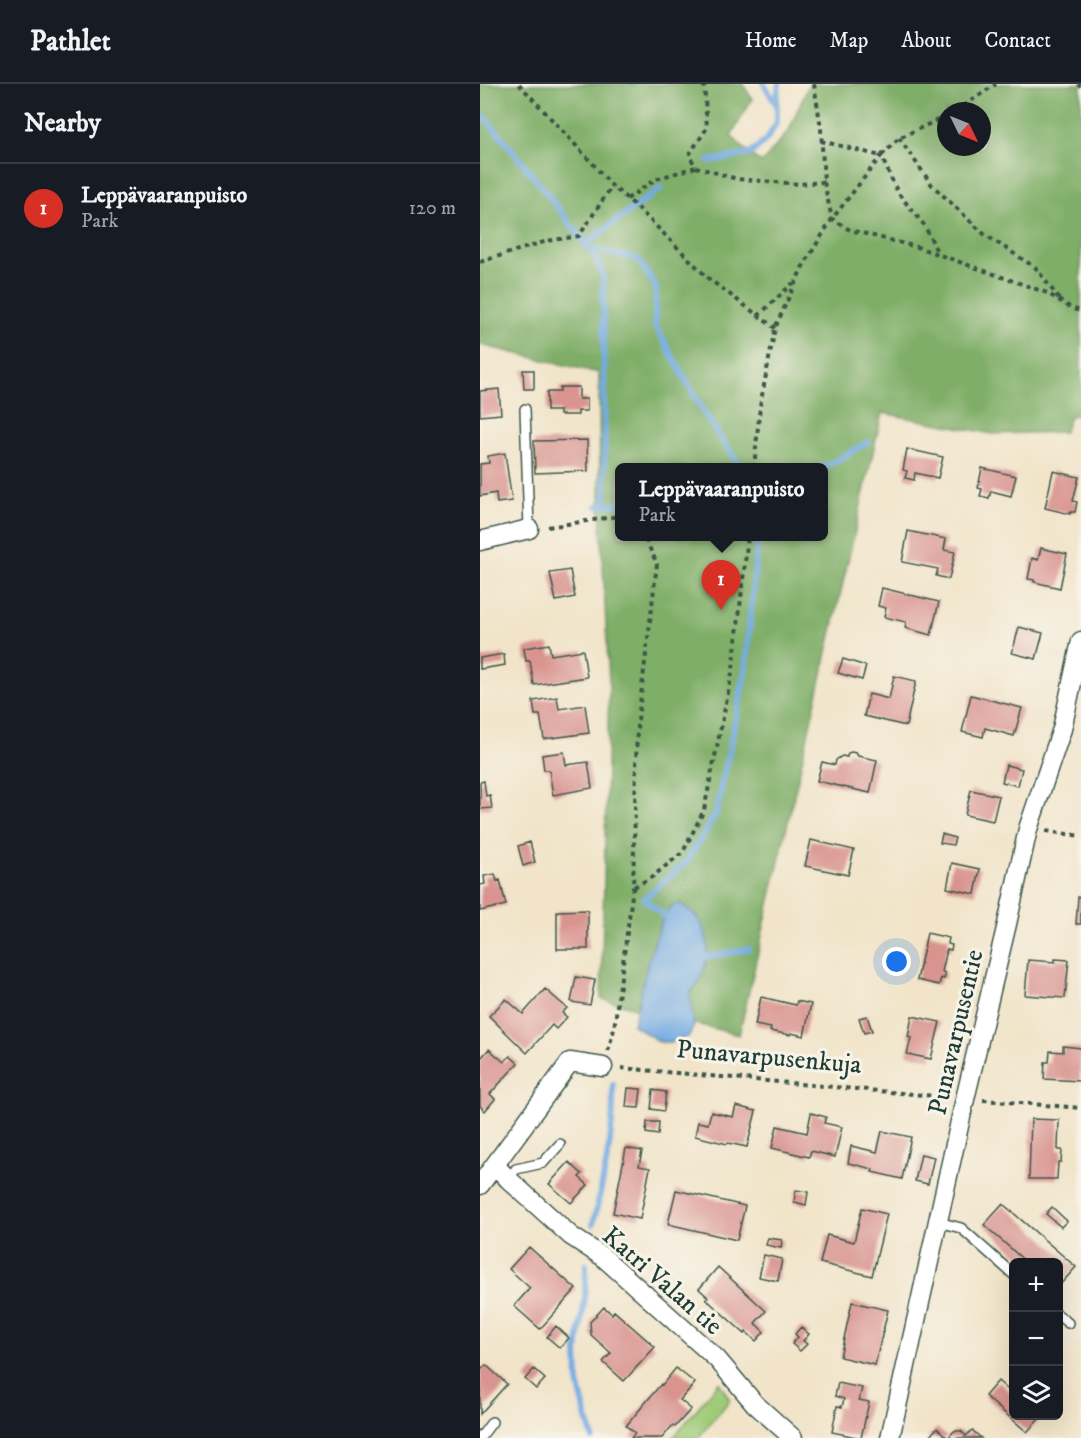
<!DOCTYPE html>
<meta charset="utf-8">
<style>
body{margin:0;font-family:"IM FELL DW Pica",serif;background:#242831;color:#f1f3f6}
.controls{position:absolute;right:18px;bottom:18px;display:grid;overflow:hidden;border-radius:9px;box-shadow:0 6px 24px #0002}
.controls button{width:54px;height:54px;display:grid;place-items:center;padding:0;border:0;border-bottom:2px solid #363941;background:#171b24;color:#f1f3f6;font:30px sans-serif}
.compass{position:absolute;left:457px;top:18px;width:54px;height:54px;border-radius:50%;background:#171b24;box-shadow:0 6px 24px #0002;rotate:133deg}
.you{position:absolute;left:417px;top:878px;width:21px;height:21px;margin:-15px;border:4px solid #fff;border-radius:50%;background:#1a73e8;box-shadow:0 0 0 9px #1a73e833}
.badge{display:grid;place-items:center;width:39px;height:39px;border-radius:50%;background:#d93025;color:#fff;font-size:20px;font-weight:700}
.pin{position:absolute;translate:-50% -50px;filter:drop-shadow(0 2px 3px #0008)}
.pin::after{content:'';position:absolute;top:32px;width:21px;height:18px;background:inherit;clip-path:polygon(0 0,100% 0,50% 100%)}
.popup{position:absolute;left:135px;top:379px;width:213px;height:78px;box-sizing:border-box;display:grid;place-content:center;border-radius:9px;background:#171b24;filter:drop-shadow(0 2px 4px #0005);font-size:20px;white-space:nowrap;color:#9ea1a6}
.popup b{font-size:22px;color:#f1f3f6}
.popup::after{content:'';position:absolute;left:50%;top:100%;margin-left:-12px;border:12px solid transparent;border-top-color:#171b24}
.list{margin:0;padding:0;list-style:none}
h2{display:flex;justify-content:space-between;align-items:center;height:78px;margin:0;padding:0 24px;font-size:26px}
h2 small{font-size:20px;font-weight:400;color:#9ea1a6}
.list li{display:grid;grid-template-columns:39px 1fr auto;gap:18px;align-items:center;box-sizing:border-box;height:90px;padding:0 24px;border-top:2px solid #363941}
.list b{display:block;font-size:22px;white-space:nowrap}
.list p{margin:0;font-size:20px;white-space:nowrap;color:#9ea1a6}
.list em{font-size:20px;font-style:normal;color:#9ea1a6}
.icon{flex:none;width:33px;height:33px;fill:none;stroke:currentColor;stroke-width:2;stroke-linecap:round;stroke-linejoin:round}
.map{position:relative;flex:none;width:601px;height:1354px;overflow:hidden}
header{display:flex;align-items:center;gap:36px;box-sizing:border-box;height:84px;padding:0 30px;background:#171b24;border-bottom:2px solid #363941}
header strong{font-size:28px}
nav{display:flex;gap:33px;margin-inline-start:auto;font-size:21px}
main{display:flex}
aside{flex:1;background:#171b24}
.map>svg:first-child{display:block}
.green{fill:#9fca77;stroke:#5f8456;stroke-width:1.5}
.forest{fill:#7fae68;stroke:#4f764e;stroke-width:1.5;fill-rule:evenodd}
.water{fill:#73abe2;stroke:#49748b;stroke-width:1.5}
.lines{fill:none;stroke-linecap:round;stroke-linejoin:round}
.stream{stroke:#73abe2;stroke-width:6}
.building{fill:#d99490}
.lane-casing{stroke:#3e564a;stroke-width:12}
.street-casing{stroke:#3e564a;stroke-width:21}
.path{stroke:#3e564a;stroke-width:4;stroke-dasharray:4.5 4.5;stroke-linecap:butt}
.lane{stroke:#fff;stroke-width:9}
.street{stroke:#fff;stroke-width:18}
.labels{text-anchor:middle;stroke-width:6;stroke-linejoin:round;paint-order:stroke}
.street-label{font-size:26px;fill:#1f3d34;stroke:#f7f3e8}
</style>
<header>
<strong>Pathlet</strong>
<nav><a>Home</a><a>Map</a><a>About</a><a>Contact</a></nav>
</header>
<main>
<aside>
<h2>Nearby<small></small></h2>
<ul class="list">
<li><span class="badge">1</span><div><b>Leppävaaranpuisto</b><p>Park</p></div><em>120 m</em></li>
</ul>
</aside>
<div class="map">
<svg width="601" height="1354" viewBox="0 0 601 1354">
<rect width="100%" height="100%" fill="#f7f3e8"/>
<filter id="ink" filterUnits="userSpaceOnUse"><feTurbulence type="fractalNoise" baseFrequency=".0167" numOctaves="2"/><feDisplacementMap in="SourceGraphic" scale="12" xChannelSelector="R" yChannelSelector="G"/><feConvolveMatrix kernelMatrix="1 2 1 2 8 2 1 2 1" color-interpolation-filters="sRGB"/></filter>
<filter id="wash" filterUnits="userSpaceOnUse"><feTurbulence type="fractalNoise" baseFrequency=".008" numOctaves="4" result="noise"/><feDisplacementMap in="SourceGraphic" scale="24" xChannelSelector="R" yChannelSelector="G"/><feGaussianBlur stdDeviation="1.35" result="paint"/><feColorMatrix in="noise" values="0 0 0 0 0 0 0 0 0 0 0 0 0 0 0 0 0 1.4 0 .05"/><feComposite in="paint" operator="in"/></filter>
<g filter="url(#wash)">
<rect width="100%" height="100%" fill="#f1e4c9"/>
<path class="green" d="M239 1298 250 1316 218 1354H193Z"/>
<path class="forest" d="M0 0H263L272 15 251 52 270 70 282 79 309 46 329 0H601V332L591 331 584 348 513 350 402 329 259 951 121 915 129 600 120 424 119 289 0 261ZM466 27H502V63H466ZM139 384H343V452H139Z"/>
<path class="water" d="M200 820C208 825 217 831 221 839 234 861 227 891 210 909L214 942 208 953 193 958H180L153 941 167 882 181 838 191 822Z"/>
<g class="lines">
<path class="stream" d="M284 0 296 20
M0 29 4 32 55 94 115 172 123 192 125 421
M229 77 270 70 287 55 297 38V14L299 0
M105 160 181 104
M109 165 158 175 176 203 175 241 227 334 261 384
M338 384 350 380 388 358
M117 422 139 420
M185 832 164 815 207 777 236 730 265 589 278 452
M227 873 269 865
M113 1140C121 1107 129 1073 132 1039 133 1026 133 1014 133 1001
M106 1181 105 1213 97 1266 98 1298 107 1335 113 1354"/>
</g>
<g id="blocks">
<path class="building" d="M43 286H54V305H44Z
M80 303H99V315H107V327H98V331H80V327H67V308H80Z
M19 305 21 330 0 332V307Z
M107 356 108 387 55 389 54 357Z
M427 365 463 373 458 394 435 389 434 396 425 394 427 387 423 386Z
M25 369 32 417 17 419 16 409 0 412V380L9 379 8 372Z
M502 384 536 392 531 412 511 407 509 414 500 412 502 405 498 404Z
M573 387 599 393 593 417 597 418 595 428H591L590 430 565 424Z
M428 447 466 455 464 466 475 468 469 495 456 492 458 485 422 478Z
M561 464 587 470 580 504 554 498V496L548 495 552 474 558 476Z
M90 486 95 513 76 517 70 489Z
M402 504 459 518 451 551 425 544 426 538 404 533 406 524 398 522Z
M539 543 563 549 556 575 532 569Z
M69 560 71 571 103 566 107 593 54 601 50 577H46L44 564Z
M24 570 25 581 0 585V574Z
M363 575 386 582 382 596 358 589Z
M414 592 436 597 426 642 384 632 389 610 409 615Z
M491 611 542 624 534 652 505 644 503 653 482 648Z
M77 613 79 625 105 621 109 649 64 655 60 631H55L53 617Z
M84 668 86 681 108 678 112 704 73 711 69 686H64L62 671Z
M371 668 376 669 378 672 397 676 390 709 337 697 342 678 355 681 356 676 362 672 367 673 368 669Z
M526 681 542 685 538 702 522 698Z
M4 697 6 712 10 711 12 724 0 725V698Z
M491 706 519 712 513 737 485 731Z
M462 750 475 754 473 761 460 759Z
M331 756 374 766 368 791 325 782Z
M50 758 55 778 43 782 38 762Z
M472 779 500 785 495 810 467 804Z
M15 790 17 797 20 796 26 821 0 827V801L5 800 4 792Z
M598 813H601V840H596Z
M108 826V865H77V827Z
M447 849 469 854 468 860 472 861 471 866 467 865 462 888 465 889V892L464 895 461 894 459 901 437 896Z
M575 875 589 876 585 914 545 911 548 876 575 878Z
M96 893 115 896 110 921 91 918Z
M65 905 87 924 82 929 87 933 76 945 72 941 47 969 9 932 26 915 43 930Z
M281 913 316 921 317 917 331 920 324 952 311 949 310 951 290 947 291 944 275 941Z
M387 932 392 947 384 949 379 934Z
M432 932 460 938 451 975 427 970 431 954 428 953Z
M583 962 601 964 600 997 564 995 565 978H569L570 967 583 968Z
M9 965 24 978 30 972 38 979 10 1010 15 1015 5 1027 0 1022V975Z
M148 1004 161 1005 159 1024 146 1023Z
M173 1006 186 1008 184 1027 171 1025Z
M256 1022 276 1027 267 1063 248 1059 247 1060 215 1052 218 1038 228 1040 231 1028 253 1033Z
M331 1029 346 1033 344 1039 362 1043 355 1073 331 1067 329 1073 292 1064 297 1042 327 1049Z
M551 1035 579 1036 578 1066H582L581 1078H578L577 1095H549Z
M167 1038H179L178 1051 166 1049Z
M402 1047 431 1053 422 1095 392 1088 393 1085 368 1079 371 1062 397 1068Z
M146 1064 162 1067 159 1082 170 1084 160 1135 133 1129Z
M441 1070 454 1073 448 1100 435 1097Z
M89 1078 102 1090 99 1093 108 1101 91 1119 69 1100Z
M196 1106 265 1122 257 1156 188 1140Z
M316 1106 328 1108 326 1121 314 1118Z
M523 1120 596 1183 578 1203V1178H546L504 1141Z
M572 1123 587 1137 581 1143 566 1130Z
M382 1124 407 1130 392 1192 340 1179 347 1151 374 1158Z
M288 1154 302 1156 301 1164 286 1161Z
M49 1163 96 1205 60 1245 34 1222 50 1204 29 1185Z
M284 1171 302 1175 298 1197 279 1193Z
M238 1183 286 1227 275 1239 284 1248 276 1257 266 1248 265 1250 226 1215 228 1213 219 1205Z
M372 1218 408 1226 395 1281 360 1273Z
M124 1223 132 1230 134 1227 175 1263 144 1297 123 1278 131 1269 111 1251 110 1238Z
M76 1242 89 1254 80 1264 67 1253Z
M321 1243 329 1250 323 1257 327 1260 320 1267 312 1260 318 1253 315 1250Z
M6 1281 27 1300 0 1330V1287Z
M196 1284 215 1299 200 1316 211 1325 195 1343 193 1341 182 1354H151L155 1349 146 1342 181 1300 182 1301Z
M54 1285 65 1295 56 1305 45 1295Z
M518 1297 534 1311V1332H562L547 1348 505 1312Z
M358 1299 382 1304 379 1316 389 1318 381 1354 352 1348 357 1322 362 1323 364 1315 355 1312Z
M457 1344 468 1354 474 1347H481L486 1352 492 1346 501 1354H448Z"/>
</g>
</g>
<g filter="url(#ink)">
<use href="#blocks" fill-opacity="0" stroke="#3e564a" stroke-width="1.5"/>
<g class="lines">
<g class="lane-casing">
<path id="lane" d="M45 325 49 445
M28 1095 36 1085 63 1079 80 1060
M458 1138 481 1144 534 1191
M578 1231 588 1239
M0 1354 12 1338"/>
</g>
<g class="street-casing">
<path id="street" d="M0 457 49 445
M15 1081 28 1095 91 1152 123 1173 237 1275 275 1320 313 1354
M0 1101 90 978 123 983
M410 1354 485 1015 527 840 548 745 582 645 601 557"/>
</g>
<path class="path" d="M39 0 113 80 132 102 157 123 229 195 295 244
M224 0 227 44 209 71 216 83 257 95 319 100 344 98
M334 0 341 44 344 98 352 135 370 146 437 163 567 209 593 225 601 227
M598 0 601 2
M476 27 516 0
M419 54 452 101 504 150 556 184 580 216
M341 57 401 72 419 54 466 32
M147 115 176 95 216 83
M0 178 67 157 99 152 132 102
M278 232 313 199
M274 384 280 322 295 244 322 184 352 135 401 72 418 109 445 142 458 170
M68 443 139 432
M566 747 601 752
M154 803 172 793 203 768 224 726 253 585 268 452
M128 967 134 945 153 804 157 644 177 480 164 452
M141 984 466 1013
M503 1016 601 1024"/>
<use href="#lane" class="lane"/>
<use href="#street" class="street"/>
</g>
</g>
<g class="labels">
<g class="street-label">
<text transform="translate(475 948) rotate(-77)" y="9">Punavarpusentie</text>
<text transform="translate(289 972) rotate(5)" y="9">Punavarpusenkuja</text>
<text transform="translate(183 1196) rotate(41)" y="9">Katri Valan tie</text>
</g>
</g>
</svg>
<div class="controls">
<button>+</button>
<button>−</button>
<button><svg class="icon" aria-label="layers" viewBox="0 0 24 24"><path d="M12 4l9 5-9 5-9-5zM3 14l9 5 9-5"/></svg></button>
</div>
<svg class="compass" viewBox="-18 -18 36 36"><path d="M0-13l5 13h-10z" fill="#e53935"/><path d="M0 13l5-13h-10z" fill="#9ea1a6"/></svg>
<div class="you"></div>
<div class="pin badge" style="left:241px;top:526px">1</div>
<div class="popup"><b>Leppävaaranpuisto</b>Park</div>
</div>
</main>
